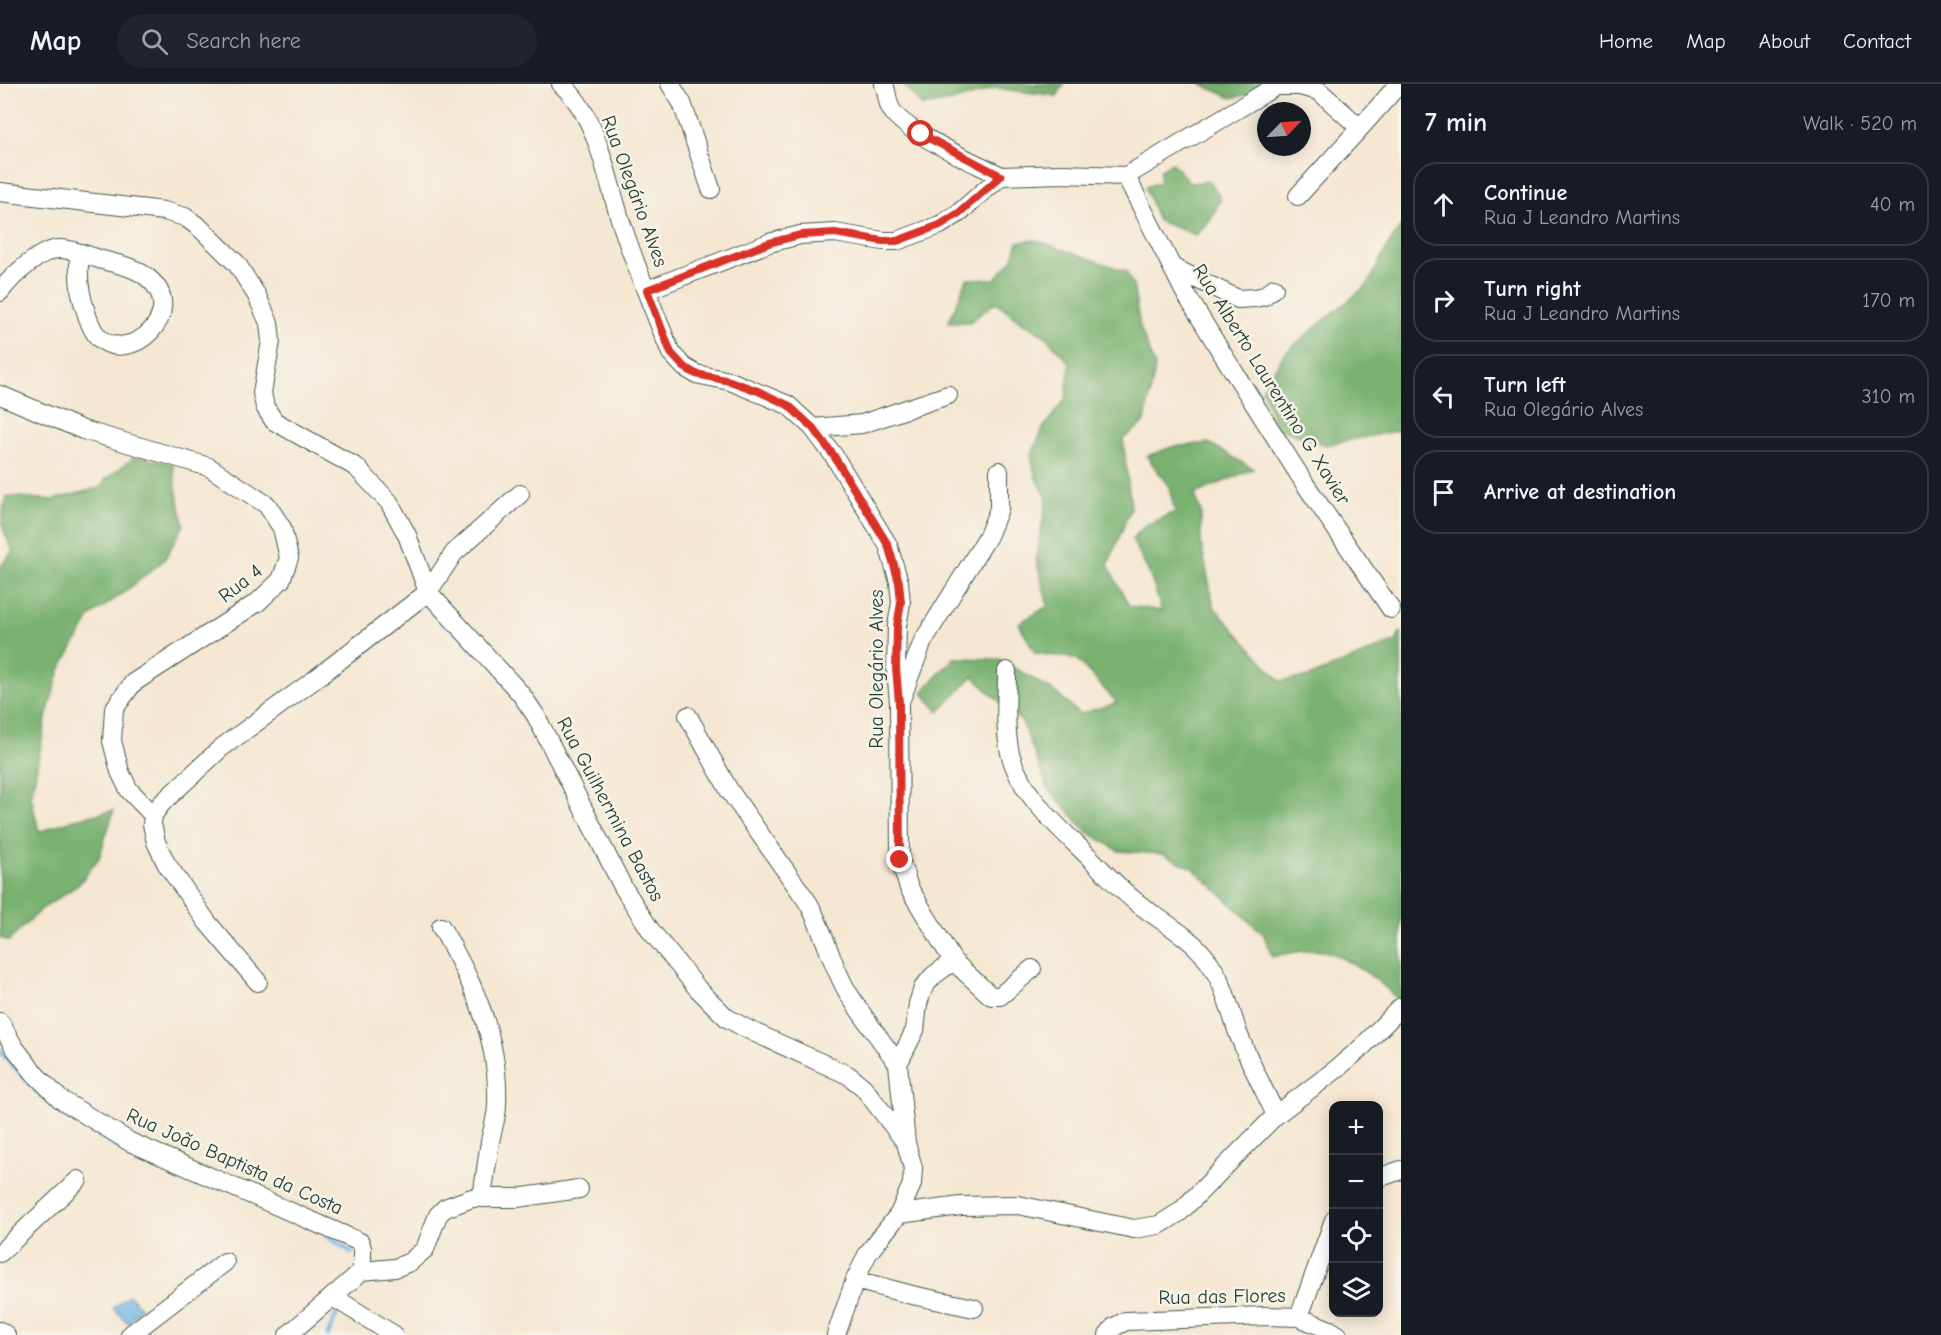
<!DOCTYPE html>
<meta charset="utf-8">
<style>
body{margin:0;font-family:"Comic Neue",sans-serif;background:#20242c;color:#f1f3f6}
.controls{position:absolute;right:18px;bottom:18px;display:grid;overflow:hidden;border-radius:12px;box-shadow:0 3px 15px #0003}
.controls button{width:54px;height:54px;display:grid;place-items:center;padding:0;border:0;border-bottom:2px solid #363941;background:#171b24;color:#f1f3f6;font:30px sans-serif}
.compass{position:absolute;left:1257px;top:18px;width:54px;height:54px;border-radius:50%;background:#171b24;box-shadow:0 3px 15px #0003;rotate:65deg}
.stop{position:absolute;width:18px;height:18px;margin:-14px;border:4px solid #d93025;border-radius:50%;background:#fff}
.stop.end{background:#d93025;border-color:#fff;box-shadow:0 2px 6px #0008}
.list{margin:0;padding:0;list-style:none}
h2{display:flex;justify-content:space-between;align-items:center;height:78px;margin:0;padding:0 24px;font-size:26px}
h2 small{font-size:20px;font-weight:400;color:#9ea1a6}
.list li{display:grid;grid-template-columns:39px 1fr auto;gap:18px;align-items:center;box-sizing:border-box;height:84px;margin:0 12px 12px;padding:0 12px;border:2px solid #363941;border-radius:24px}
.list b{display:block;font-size:22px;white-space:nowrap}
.list p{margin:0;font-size:20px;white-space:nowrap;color:#9ea1a6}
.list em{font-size:20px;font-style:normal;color:#9ea1a6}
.icon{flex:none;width:33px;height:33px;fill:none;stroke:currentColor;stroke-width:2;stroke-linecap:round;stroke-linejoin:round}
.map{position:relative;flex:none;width:1401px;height:1251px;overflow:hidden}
header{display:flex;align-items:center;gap:36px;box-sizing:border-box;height:84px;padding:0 30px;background:#171b24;border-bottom:2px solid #363941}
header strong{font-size:28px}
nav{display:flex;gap:33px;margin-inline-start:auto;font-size:21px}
.search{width:420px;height:54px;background:#20242c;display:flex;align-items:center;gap:15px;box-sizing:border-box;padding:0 21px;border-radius:33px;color:#9ea1a6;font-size:22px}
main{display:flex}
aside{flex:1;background:#171b24}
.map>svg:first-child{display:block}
.forest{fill:#78b16f;stroke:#4c7752;stroke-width:1.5}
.water{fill:#6fb6e6;stroke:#477a8d;stroke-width:1.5}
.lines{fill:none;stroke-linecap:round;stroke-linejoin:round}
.stream{stroke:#6fb6e6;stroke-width:4.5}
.minor-casing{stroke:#3f564c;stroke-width:20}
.minor{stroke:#fff;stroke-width:18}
.route{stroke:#d93025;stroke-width:8}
.labels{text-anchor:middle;stroke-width:5;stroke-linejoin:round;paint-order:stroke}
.street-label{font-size:20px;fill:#1f3d34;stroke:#f7f3e8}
</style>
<header>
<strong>Map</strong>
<div class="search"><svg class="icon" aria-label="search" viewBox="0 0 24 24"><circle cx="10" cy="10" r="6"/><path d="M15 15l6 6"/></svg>Search here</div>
<nav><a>Home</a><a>Map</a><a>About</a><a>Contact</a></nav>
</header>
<main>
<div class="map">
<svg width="1401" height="1251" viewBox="0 0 1401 1251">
<rect width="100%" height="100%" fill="#f7f3e8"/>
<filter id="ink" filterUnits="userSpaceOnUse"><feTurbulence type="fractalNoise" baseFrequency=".0167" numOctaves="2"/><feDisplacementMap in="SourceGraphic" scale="12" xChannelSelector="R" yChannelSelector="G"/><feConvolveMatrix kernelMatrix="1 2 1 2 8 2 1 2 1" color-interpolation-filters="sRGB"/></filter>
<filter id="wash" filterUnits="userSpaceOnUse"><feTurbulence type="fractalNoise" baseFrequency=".008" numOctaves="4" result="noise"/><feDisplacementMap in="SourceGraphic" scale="24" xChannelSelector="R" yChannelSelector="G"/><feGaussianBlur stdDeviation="1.35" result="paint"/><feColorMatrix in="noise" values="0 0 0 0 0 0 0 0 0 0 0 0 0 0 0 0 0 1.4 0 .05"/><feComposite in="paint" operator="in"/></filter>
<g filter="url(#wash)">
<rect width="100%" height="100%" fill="#f5e7d2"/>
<path class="forest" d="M903 0H1064L1057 12 994 4 959 16 922 22Z
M1201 0H1261L1259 8 1231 14Z
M1172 79 1190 99 1210 97 1221 115 1211 135 1196 151 1158 137 1145 103 1160 98V87Z
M1401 142V346L1326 361 1276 344 1262 305 1285 269 1368 200 1387 163Z
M1035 156 1126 187 1133 201 1140 243 1155 283 1145 338 1123 355 1131 424 1108 481 1129 522 1162 527 1150 491 1132 455 1146 441 1175 428 1169 403 1147 372 1172 363 1209 359 1253 385 1195 410 1201 429V460L1214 523 1280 597 1309 593 1396 557 1401 547V921C1387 900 1348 873 1324 867 1308 864 1287 869 1272 873L1264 851 1193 784 1162 770 1119 767 1086 747 1048 704 1022 638 990 609 973 592 939 628 922 608 954 574 1000 575 1052 606 1080 630 1117 619 1077 575 1035 569 1019 539 1048 522 1036 475 1047 414 1036 394 1031 372 1044 343 1066 314 1070 279 1044 251 1020 237 996 218 970 238 948 239 967 195H995L1012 176 1018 158Z
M136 372 173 380 176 405 184 441 164 476 126 507 91 532 60 586 47 630 31 713 39 748 75 735 114 726 99 774 78 801 40 826 9 857 0 854V483L13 467C0 441 0 440 6 412L53 416 102 403 105 396Z"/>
<path class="water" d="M129 1211 141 1224 128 1239 113 1224Z"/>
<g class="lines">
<path class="stream" d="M0 967 37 1008 53 1020
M60 1025 131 1072 212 1103
M327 1152 352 1169
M328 1251 338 1227"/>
</g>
</g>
<g filter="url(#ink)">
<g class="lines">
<g class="minor-casing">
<path id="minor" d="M561 0C598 31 607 97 622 141 636 184 654 227 671 269L684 283 696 290 730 297 788 321 813 344 834 372 888 461 899 498 901 519 897 542 896 584 899 619 900 776 909 804 953 877 933 892 923 904 918 920 915 946 898 980 906 1059
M670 0 682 19 711 105
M1001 92 1062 90 1126 92 1276 2H1300L1319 7 1360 44 1399 0
M1126 92 1184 207 1220 266 1305 400 1391 525
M0 108 164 127 185 133 199 143 237 180 257 212 269 239 271 257 262 309 265 323 274 337 356 383 389 418 407 451 428 508 521 610 536 632 623 803 651 847 698 905 727 934 749 946 848 991 863 1003 906 1059 913 1084 912 1100 899 1130 868 1169 855 1196 836 1251
M1298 112 1360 44
M1172 183 1238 215 1255 214 1264 212 1274 204
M647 206 769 159 800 151 835 149 883 157H897L940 141 959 129 1001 92C976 79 900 47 890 23 887 16 887 7 884 0
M0 208C11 193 42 163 62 165 75 166 89 172 102 176 118 180 135 183 148 194 190 228 129 283 98 253 93 247 88 235 86 228 79 208 77 191 80 170
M0 311 83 346 209 383 267 421 282 444 289 474 281 496 258 518 133 599 114 625 112 657 120 688 129 706 153 731
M813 344 862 340 948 311
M901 615 923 557 988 452 999 425V387
M688 632 729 706 809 820C824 848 831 879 847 907 862 932 881 956 898 980
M441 843C473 898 500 955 497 1021 497 1033 492 1046 490 1058 487 1076 485 1094 482 1113
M953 877 991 912H1000L1032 885
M258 898 207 838 166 779 156 758 152 740 153 731 161 720 221 664 314 596 428 508 454 469 520 410
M0 938 14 963 35 990 60 1015 130 1058 360 1158 362 1164V1187
M1276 1031 1334 987 1361 964 1401 923
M1378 1094 1401 1086
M899 1130 961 1122 1018 1121 1134 1145 1159 1141 1180 1128 1276 1031C1263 1004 1249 977 1238 949 1229 923 1223 895 1206 874 1188 850 1158 836 1135 817 1119 804 1104 788 1089 773 1060 744 1020 711 1010 669 1004 643 1007 614 1007 587
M0 1169 78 1096
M855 1196 912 1211 974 1224
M333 1213 394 1251
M1299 1233 1334 1136
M0 1247 6 1251
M130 1251 225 1178
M288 1251 362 1187 395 1184 410 1178 425 1165 438 1131 445 1124 472 1114H517L579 1105
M1108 1251 1114 1243 1126 1237 1265 1232 1299 1233 1330 1246 1338 1251"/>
</g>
<use href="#minor" class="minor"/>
</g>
</g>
<g class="lines" filter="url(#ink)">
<path class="route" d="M900 776 899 619 896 584 897 542 901 519 899 498 888 461 834 372 813 344 788 321 758 307 730 297 696 290 684 283 671 269 647 206 769 159 800 151 835 149 883 157H897L940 141 959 129 1001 92 921 50"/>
</g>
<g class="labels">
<g class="street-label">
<text transform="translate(635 107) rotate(70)" y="7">Rua Olegário Alves</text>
<text transform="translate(1272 300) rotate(58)" y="7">Rua Alberto Laurentino G Xavier</text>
<text transform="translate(240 499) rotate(-38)" y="7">Rua 4</text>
<text transform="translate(876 585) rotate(-90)" y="7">Rua Olegário Alves</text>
<text transform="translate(611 725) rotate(62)" y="7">Rua Guilhermina Bastos</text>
<text transform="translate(235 1077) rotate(24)" y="7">Rua João Baptista da Costa</text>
<text transform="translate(1222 1212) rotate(-1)" y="7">Rua das Flores</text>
</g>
</g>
</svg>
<div class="controls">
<button>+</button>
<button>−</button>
<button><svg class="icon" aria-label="locate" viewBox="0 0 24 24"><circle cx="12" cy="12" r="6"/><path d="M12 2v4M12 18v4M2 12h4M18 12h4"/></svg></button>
<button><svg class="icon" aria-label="layers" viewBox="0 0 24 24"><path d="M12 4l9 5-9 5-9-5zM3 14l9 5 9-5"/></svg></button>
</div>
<svg class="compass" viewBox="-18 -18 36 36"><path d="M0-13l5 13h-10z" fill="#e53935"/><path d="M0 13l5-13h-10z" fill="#9ea1a6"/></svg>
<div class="stop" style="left:921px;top:50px"></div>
<div class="stop end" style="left:900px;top:776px"></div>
</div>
<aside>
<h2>7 min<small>Walk · 520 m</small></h2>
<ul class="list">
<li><svg class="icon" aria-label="ahead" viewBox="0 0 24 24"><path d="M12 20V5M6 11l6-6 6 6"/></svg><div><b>Continue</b><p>Rua J Leandro Martins</p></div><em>40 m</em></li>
<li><svg class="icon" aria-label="right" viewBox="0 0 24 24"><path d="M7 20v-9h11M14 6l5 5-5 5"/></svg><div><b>Turn right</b><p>Rua J Leandro Martins</p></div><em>170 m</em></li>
<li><svg class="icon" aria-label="left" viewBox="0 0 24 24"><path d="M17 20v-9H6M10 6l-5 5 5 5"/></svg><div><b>Turn left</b><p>Rua Olegário Alves</p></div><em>310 m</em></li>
<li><svg class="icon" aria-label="arrive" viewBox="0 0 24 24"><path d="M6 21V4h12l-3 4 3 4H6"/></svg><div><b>Arrive at destination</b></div></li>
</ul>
</aside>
</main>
